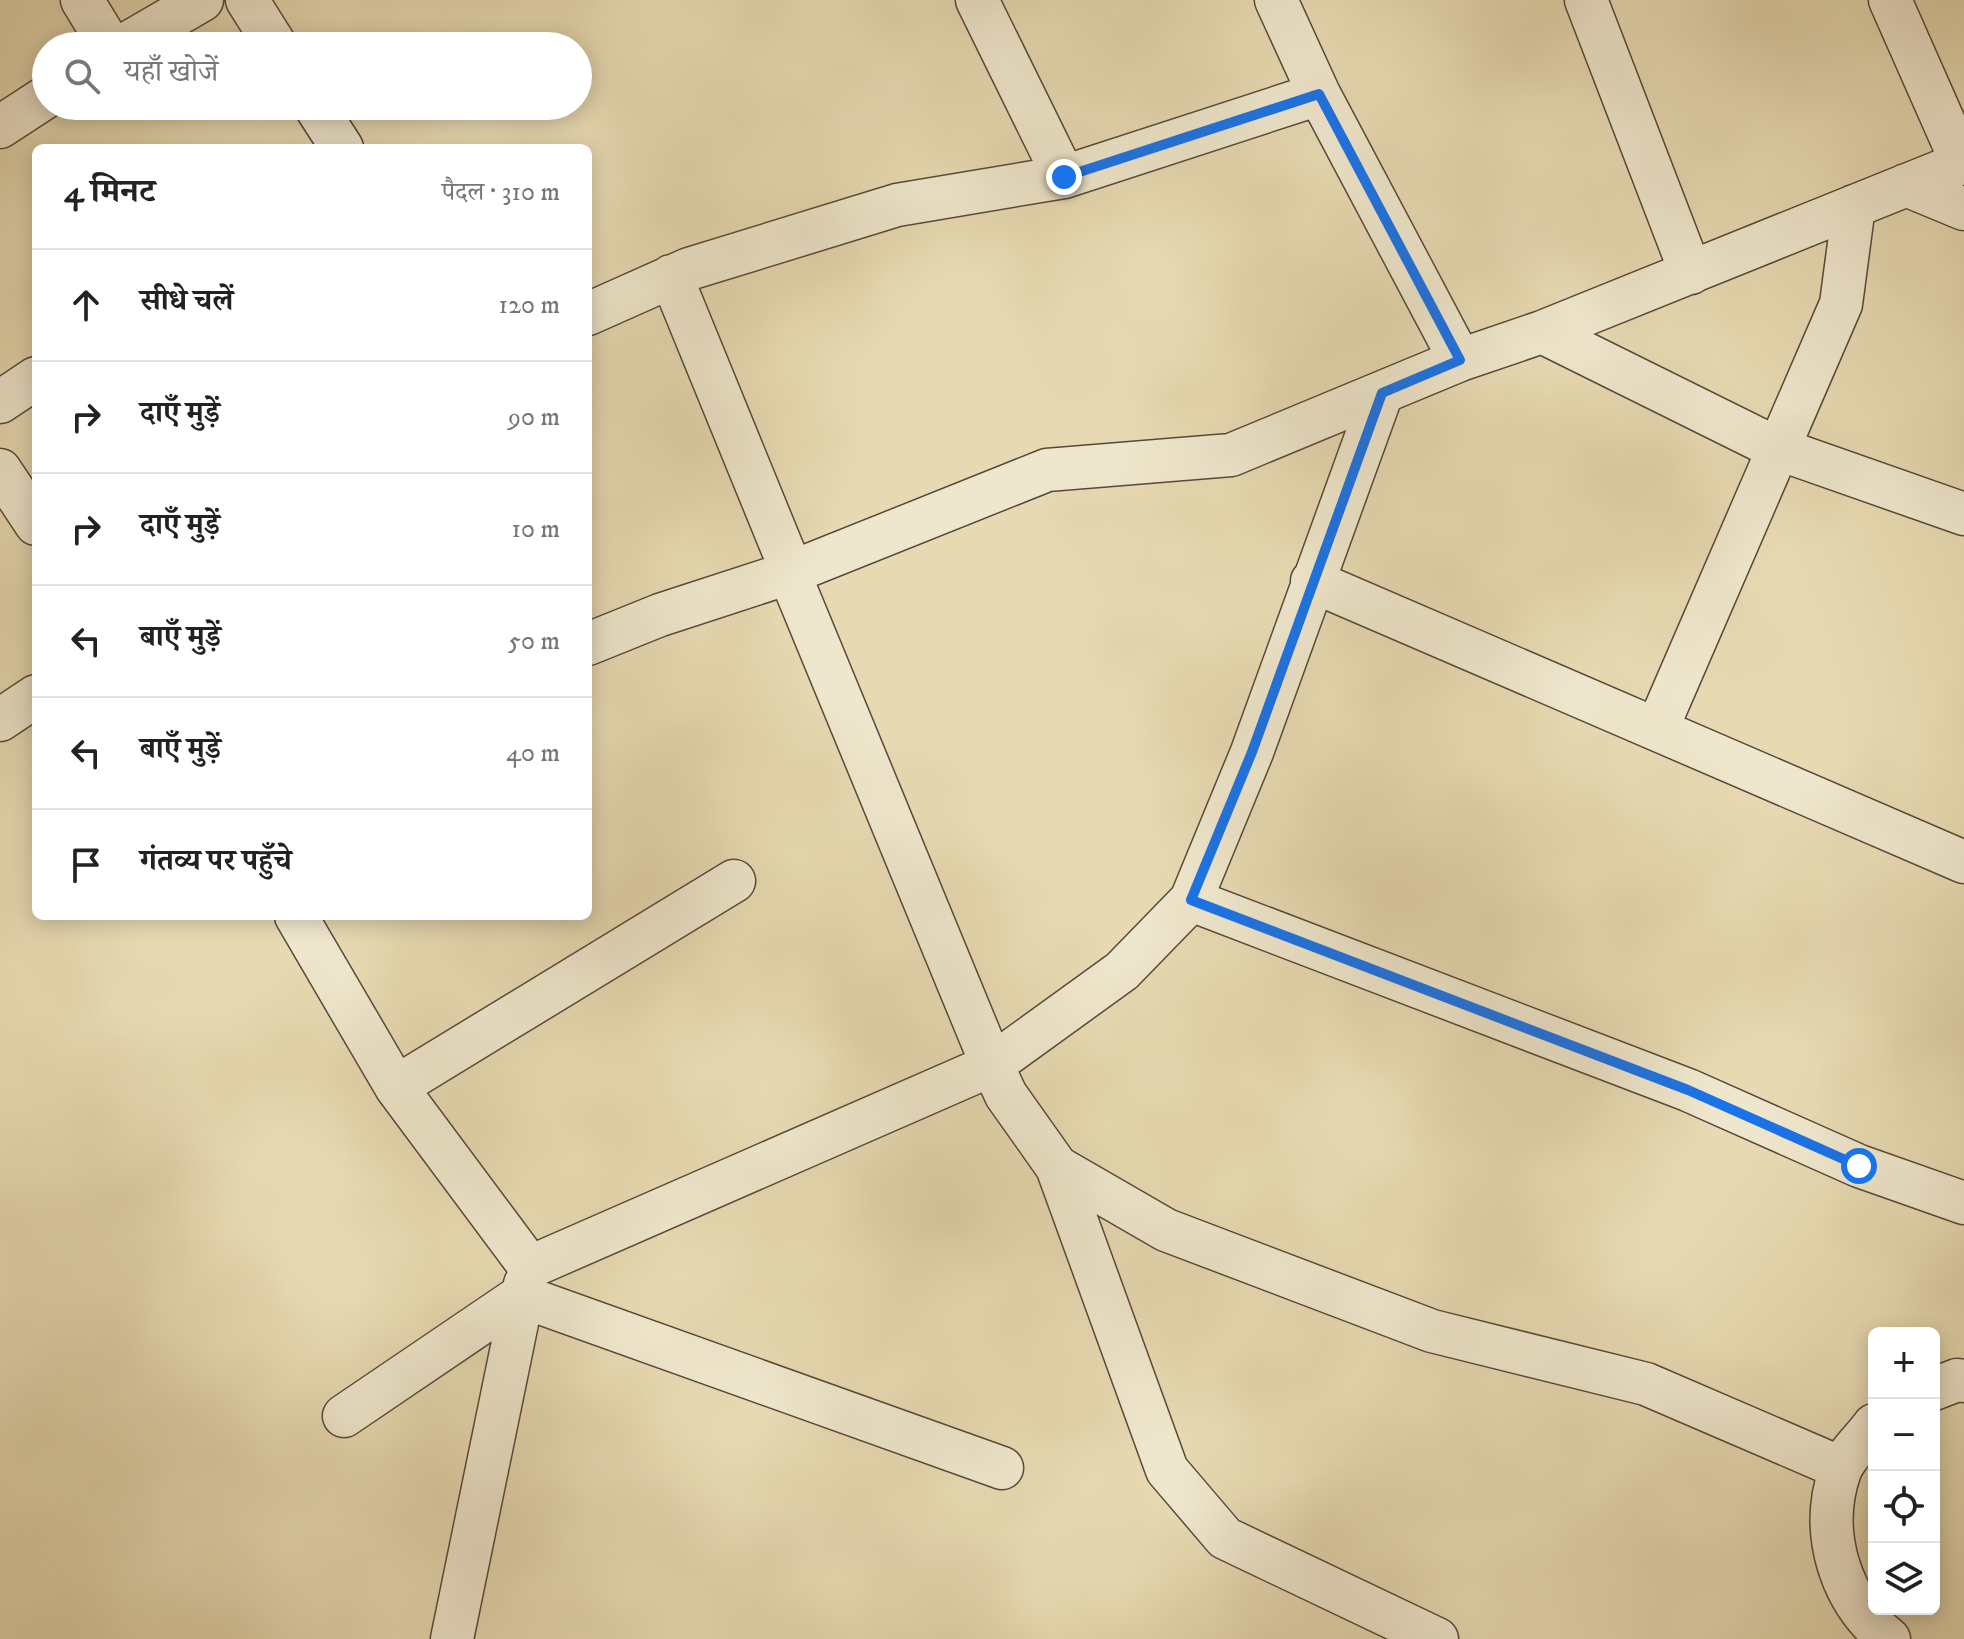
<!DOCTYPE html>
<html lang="hi">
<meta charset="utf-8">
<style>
body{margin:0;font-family:"IM FELL DW Pica","Noto Serif Devanagari",serif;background:#f6f6f6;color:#222}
.controls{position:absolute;right:24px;bottom:24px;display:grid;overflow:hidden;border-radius:12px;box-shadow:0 4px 20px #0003}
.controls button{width:72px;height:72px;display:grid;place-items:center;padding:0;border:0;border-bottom:2px solid #e0e0e0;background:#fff;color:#222;font:40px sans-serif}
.stop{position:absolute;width:24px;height:24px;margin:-18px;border:6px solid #1a73e8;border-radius:50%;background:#fff}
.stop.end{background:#1a73e8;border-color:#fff;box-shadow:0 2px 8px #0008}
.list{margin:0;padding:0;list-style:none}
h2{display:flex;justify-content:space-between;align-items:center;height:104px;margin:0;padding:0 32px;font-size:34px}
h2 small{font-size:26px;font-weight:400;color:#767676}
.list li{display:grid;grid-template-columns:52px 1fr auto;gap:24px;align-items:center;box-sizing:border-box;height:112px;padding:0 32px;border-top:2px solid #e0e0e0}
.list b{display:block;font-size:30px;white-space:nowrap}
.list em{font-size:26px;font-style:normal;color:#767676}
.icon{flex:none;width:44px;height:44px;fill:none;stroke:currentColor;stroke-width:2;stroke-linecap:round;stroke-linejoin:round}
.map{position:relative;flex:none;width:1964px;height:1639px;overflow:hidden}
.search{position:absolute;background:#fff;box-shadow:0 4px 20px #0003;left:32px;top:32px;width:560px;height:88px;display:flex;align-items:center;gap:20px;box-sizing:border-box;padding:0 28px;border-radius:44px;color:#767676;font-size:30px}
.panel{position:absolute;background:#fff;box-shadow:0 4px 20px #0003;left:32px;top:144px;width:560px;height:776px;border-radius:12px}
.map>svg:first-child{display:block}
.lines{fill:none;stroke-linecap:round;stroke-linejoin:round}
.street-casing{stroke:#56493b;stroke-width:45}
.street{stroke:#efe7cd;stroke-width:42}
.route{stroke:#1a73e8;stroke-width:10}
</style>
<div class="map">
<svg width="1964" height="1639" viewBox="0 0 1964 1639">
<rect width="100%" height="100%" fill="#e7dab2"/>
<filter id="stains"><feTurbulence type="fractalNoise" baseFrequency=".0025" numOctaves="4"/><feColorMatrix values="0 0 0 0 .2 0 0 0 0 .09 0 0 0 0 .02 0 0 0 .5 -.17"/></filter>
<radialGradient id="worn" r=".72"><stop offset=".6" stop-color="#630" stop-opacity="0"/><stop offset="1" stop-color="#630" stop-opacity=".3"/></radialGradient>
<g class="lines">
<g class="street-casing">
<path id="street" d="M82 0 110 46
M247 0 276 46
M977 0 1064 177
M1586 0 1691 273
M1890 0 1962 163
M123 46 202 0
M1319 94 1460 360
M315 106 342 148
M0 127 46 97
M1906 185 1964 209
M671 276 792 572
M588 314 689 269 897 205 1064 177 1319 94 1276 0
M1542 332 1776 448 1964 514
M0 402 36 378
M0 470 36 524
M789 573 992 1065 1122 971 1191 900 1252 752 1382 393
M1312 581 1964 862
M588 644 660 615 792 572 1047 470 1231 455 1460 360 1542 332 1964 162
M0 720 36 696
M1657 729 1841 304 1854 206
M1191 900 1688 1090 1859 1166 1964 1203
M296 916 396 1087 530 1267 992 1065 1006 1095 1057 1167 1166 1230 1432 1331 1646 1384 1841 1468
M396 1087 734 881
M1057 1167 1167 1470 1225 1538 1437 1639
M1934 1389 1957 1380 1964 1381
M344 1416 521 1296 1002 1468
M1874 1425C1864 1439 1846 1455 1840 1471 1819 1531 1839 1600 1889 1639
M452 1639 525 1284"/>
</g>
<use href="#street" class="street"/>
</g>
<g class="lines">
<path class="route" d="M1064 177 1319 94 1460 360 1382 393 1252 752 1191 900 1688 1090 1859 1166"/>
</g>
<rect width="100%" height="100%" filter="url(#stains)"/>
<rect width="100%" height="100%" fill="url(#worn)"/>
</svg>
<div class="controls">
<button>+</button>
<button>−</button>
<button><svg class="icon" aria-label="locate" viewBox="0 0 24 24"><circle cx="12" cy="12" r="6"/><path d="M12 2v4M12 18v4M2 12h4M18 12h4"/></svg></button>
<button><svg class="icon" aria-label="layers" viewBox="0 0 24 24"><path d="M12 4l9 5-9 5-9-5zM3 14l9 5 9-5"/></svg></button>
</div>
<div class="stop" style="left:1859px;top:1166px"></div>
<div class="stop end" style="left:1064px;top:177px"></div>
<div class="search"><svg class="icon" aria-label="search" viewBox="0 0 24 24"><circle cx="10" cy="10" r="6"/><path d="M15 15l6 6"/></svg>यहाँ खोजें</div>
<section class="panel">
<h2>4 मिनट<small>पैदल · 310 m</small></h2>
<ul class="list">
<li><svg class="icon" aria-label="ahead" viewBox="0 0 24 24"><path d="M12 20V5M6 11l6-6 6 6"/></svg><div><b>सीधे चलें</b></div><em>120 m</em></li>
<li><svg class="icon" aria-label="right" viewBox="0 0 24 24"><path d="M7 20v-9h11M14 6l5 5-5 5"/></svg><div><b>दाएँ मुड़ें</b></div><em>90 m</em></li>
<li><svg class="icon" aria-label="right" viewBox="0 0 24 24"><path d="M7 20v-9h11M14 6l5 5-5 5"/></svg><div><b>दाएँ मुड़ें</b></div><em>10 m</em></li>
<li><svg class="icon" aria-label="left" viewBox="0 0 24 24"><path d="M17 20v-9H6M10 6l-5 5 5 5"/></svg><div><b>बाएँ मुड़ें</b></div><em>50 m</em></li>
<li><svg class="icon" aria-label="left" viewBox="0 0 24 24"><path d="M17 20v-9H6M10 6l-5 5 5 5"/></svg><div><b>बाएँ मुड़ें</b></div><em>40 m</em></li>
<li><svg class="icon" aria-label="arrive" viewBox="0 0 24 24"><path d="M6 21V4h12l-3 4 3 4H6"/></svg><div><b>गंतव्य पर पहुँचे</b></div></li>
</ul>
</section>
</div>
